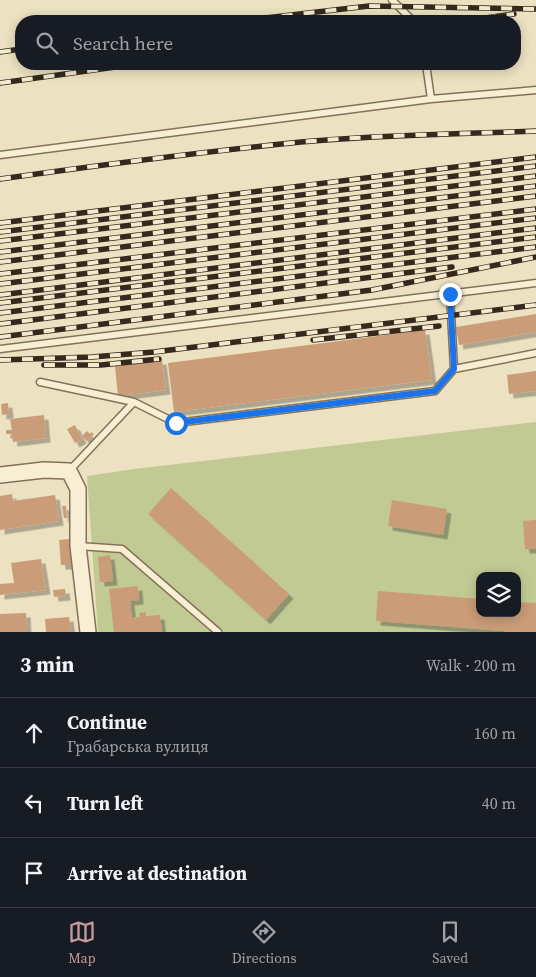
<!DOCTYPE html>
<meta charset="utf-8">
<style>
body{margin:0;font-family:"Source Serif 4",serif;background:#242831;color:#f1f3f6}
.controls{position:absolute;right:15px;bottom:15px;display:grid;overflow:hidden;border-radius:10px;box-shadow:0 2px 12px #0003}
.controls button{width:45px;height:45px;display:grid;place-items:center;padding:0;border:0;border-bottom:1px solid #363941;background:#171b24;color:#f1f3f6;font:25px sans-serif}
.stop{position:absolute;width:15px;height:15px;margin:-11px;border:4px solid #1a73e8;border-radius:50%;background:#fff}
.stop.end{background:#1a73e8;border-color:#fff;box-shadow:0 1px 5px #0008}
.list{margin:0;padding:0;list-style:none}
h2{display:flex;justify-content:space-between;align-items:center;height:65px;margin:0;padding:0 20px;font-size:21px}
h2 small{font-size:16px;font-weight:400;color:#9ea1a6}
.list li{display:grid;grid-template-columns:32px 1fr auto;gap:15px;align-items:center;box-sizing:border-box;height:70px;padding:0 20px;border-top:1px solid #363941}
.list b{display:block;font-size:19px;white-space:nowrap}
.list p{margin:0;font-size:16px;white-space:nowrap;color:#9ea1a6}
.list em{font-size:16px;font-style:normal;color:#9ea1a6}
.icon{flex:none;width:28px;height:28px;fill:none;stroke:currentColor;stroke-width:2;stroke-linecap:round;stroke-linejoin:round}
.map{position:relative;flex:none;width:536px;height:632px;overflow:hidden}
.search{position:absolute;background:#171b24;box-shadow:0 2px 12px #0003;left:15px;right:15px;top:15px;height:55px;display:flex;align-items:center;gap:12px;box-sizing:border-box;padding:0 18px;border-radius:20px;color:#9ea1a6;font-size:19px}
.sheet{height:275px;background:#171b24}
nav{display:flex;justify-content:space-around;align-items:center;box-sizing:border-box;height:70px;border-top:1px solid #363941;background:#171b24;font-size:14px;color:#9ea1a6}
nav a{display:grid;justify-items:center;gap:2px}
nav .on{color:#c69a9a}
.map>svg:first-child{display:block}
.green{fill:#c2ca94;fill-rule:evenodd}
.building{fill:#ca9c77;filter:url(#shadow)}
.lines{fill:none;stroke-linecap:round;stroke-linejoin:round}
.service-casing{stroke:#857159;stroke-width:9}
.tertiary-casing{stroke:#857159;stroke-width:18}
.service{stroke:#f8eed3;stroke-width:6}
.tertiary{stroke:#f8eed3;stroke-width:15}
.rail-casing{stroke:#35291d;stroke-width:5.5}
.rail{stroke:#f4ebcf;stroke-width:4;stroke-dasharray:11;stroke-linecap:butt}
.route{stroke:#1a73e8;stroke-width:6}
</style>
<div class="map">
<svg width="536" height="632" viewBox="0 0 536 632">
<defs>
<filter id="shadow"><feDropShadow dx="4.5" dy="4.5" stdDeviation="0" flood-color="#0004"/></filter>
</defs>
<rect width="100%" height="100%" fill="#ece1c0"/>
<path class="green" d="M536 422V632H98L87 476 134 469ZM480 576H517V613H480Z"/>
<path class="building" d="M536 314V332L459 345 456 327Z
M425 330 432 380 174 412 168 363Z
M162 360 166 390 118 396 115 366Z
M536 371V391L509 394 507 375Z
M8 403 9 414 2 415 1 404Z
M44 415 46 438 13 442 12 434H6V430H12L10 419Z
M75 425 82 439 75 443 67 429Z
M87 431 90 434 91 432 94 434 87 441 82 436Z
M171 488 289 594 266 620 148 514Z
M12 494 13 501 55 495 59 521 0 530V496Z
M392 500 447 509 443 535 388 526Z
M62 506H66L67 518H64Z
M536 520V549H525L523 521Z
M70 539 71 565H61L59 540Z
M110 555 113 581 100 582 98 557Z
M41 559 46 590 0 595V584L14 583 11 563Z
M138 586 139 600 130 601 132 618 140 617 139 613 146 612V616L160 615 162 632H114L109 589Z
M65 589 66 596 54 597 53 590Z
M378 591 480 599V613H517V602L536 603V632H515L376 621Z
M26 613 27 632H0V614Z
M69 617 71 632H46L45 619Z"/>
<g class="lines">
<g class="service-casing">
<path id="service" d="M392 0 413 21
M426 64 431 99 536 90
M0 155 431 99
M450 294 454 369
M0 349 536 283
M40 382 134 402
M69 471 134 402 176 423 435 391 454 369 536 353
M78 546 122 549 218 632"/>
</g>
<g class="tertiary-casing">
<path id="tertiary" d="M0 475 44 470 69 471 78 489V546L88 632"/>
</g>
<use href="#service" class="service"/>
<use href="#tertiary" class="tertiary"/>
<g class="rail-casing">
<path id="rail" d="M238 21 369 6 536 9
M463 21 514 14
M0 52 21 49
M0 83 137 64
M0 179C100 165 201 152 301 142 379 135 458 134 536 131
M0 223 536 157
M0 232 536 166
M0 241 536 176
M0 252 536 186
M0 262 536 196
M0 274 536 209
M0 284 536 218
M0 295 536 228
M0 303 536 237
M0 313 536 247
M0 324 452 267
M0 337 372 290 536 257
M313 340 439 326
M0 360 92 357 154 352 536 305
M44 365H101L159 359"/>
</g>
<use href="#rail" class="rail"/>
</g>
<g class="lines">
<path class="route" d="M176 423 435 391 454 369 450 294"/>
</g>
</svg>
<div class="controls">
<button><svg class="icon" aria-label="layers" viewBox="0 0 24 24"><path d="M12 4l9 5-9 5-9-5zM3 14l9 5 9-5"/></svg></button>
</div>
<div class="stop" style="left:176px;top:423px"></div>
<div class="stop end" style="left:450px;top:294px"></div>
<div class="search"><svg class="icon" aria-label="search" viewBox="0 0 24 24"><circle cx="10" cy="10" r="6"/><path d="M15 15l6 6"/></svg>Search here</div>
</div>
<section class="sheet">
<h2>3 min<small>Walk · 200 m</small></h2>
<ul class="list">
<li><svg class="icon" aria-label="ahead" viewBox="0 0 24 24"><path d="M12 20V5M6 11l6-6 6 6"/></svg><div><b>Continue</b><p>Грабарська вулиця</p></div><em>160 m</em></li>
<li><svg class="icon" aria-label="left" viewBox="0 0 24 24"><path d="M17 20v-9H6M10 6l-5 5 5 5"/></svg><div><b>Turn left</b></div><em>40 m</em></li>
<li><svg class="icon" aria-label="arrive" viewBox="0 0 24 24"><path d="M6 21V4h12l-3 4 3 4H6"/></svg><div><b>Arrive at destination</b></div></li>
</ul>
</section>
<nav>
<a class="on"><svg class="icon" aria-label="map" viewBox="0 0 24 24"><path d="M3 6l6-2 6 2 6-2v14l-6 2-6-2-6 2zM9 4v14M15 6v14"/></svg>Map</a>
<a><svg class="icon" aria-label="directions" viewBox="0 0 24 24"><path d="M12 3l9 9-9 9-9-9zM9 14v-3h6M13 9l2 2-2 2"/></svg>Directions</a>
<a><svg class="icon" aria-label="saved" viewBox="0 0 24 24"><path d="M7 4h10v16l-5-4-5 4z"/></svg>Saved</a>
</nav>
